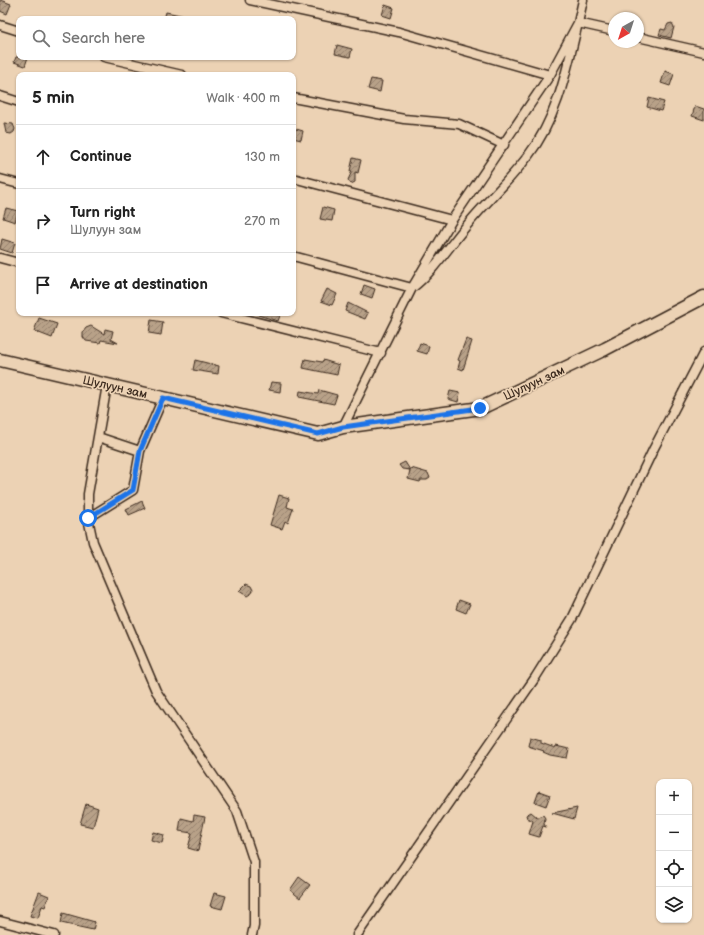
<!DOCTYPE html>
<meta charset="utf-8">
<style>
body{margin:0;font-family:"Balsamiq Sans",sans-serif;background:#f6f6f6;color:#222}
.controls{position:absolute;right:12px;bottom:12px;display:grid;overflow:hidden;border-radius:8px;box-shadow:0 1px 3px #0004}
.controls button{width:36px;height:36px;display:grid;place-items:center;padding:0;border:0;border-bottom:1px solid #e0e0e0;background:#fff;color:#222;font:20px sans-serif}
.compass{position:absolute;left:608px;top:12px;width:36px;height:36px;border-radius:50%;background:#fff;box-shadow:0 1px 3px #0004;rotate:219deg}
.stop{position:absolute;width:12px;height:12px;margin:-9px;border:3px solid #1a73e8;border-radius:50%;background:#fff}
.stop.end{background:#1a73e8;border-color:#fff;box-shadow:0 1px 4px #0008}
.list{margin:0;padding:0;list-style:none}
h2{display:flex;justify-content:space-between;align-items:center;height:52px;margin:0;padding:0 16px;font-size:17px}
h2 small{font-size:13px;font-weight:400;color:#767676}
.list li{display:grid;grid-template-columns:26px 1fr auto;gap:12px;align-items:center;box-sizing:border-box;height:64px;padding:0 16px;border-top:1px solid #e0e0e0}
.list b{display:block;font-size:15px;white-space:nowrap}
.list p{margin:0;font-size:13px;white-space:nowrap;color:#767676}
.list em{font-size:13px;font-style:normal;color:#767676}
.icon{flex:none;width:22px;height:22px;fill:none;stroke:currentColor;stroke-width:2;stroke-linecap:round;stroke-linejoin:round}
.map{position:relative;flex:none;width:704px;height:935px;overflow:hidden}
.search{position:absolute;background:#fff;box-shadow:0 1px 3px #0004;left:16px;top:16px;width:280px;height:44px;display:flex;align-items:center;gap:10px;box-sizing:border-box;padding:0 14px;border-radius:8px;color:#767676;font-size:15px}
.panel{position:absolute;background:#fff;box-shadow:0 1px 3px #0004;left:16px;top:72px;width:280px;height:244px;border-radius:8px}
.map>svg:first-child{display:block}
.building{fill:url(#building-hatch);stroke:#3b2a1e}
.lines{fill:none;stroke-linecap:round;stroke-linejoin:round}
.street-casing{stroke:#3b2a1e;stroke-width:11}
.secondary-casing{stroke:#3b2a1e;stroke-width:15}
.street{stroke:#ecd2b4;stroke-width:8}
.secondary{stroke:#ecd2b4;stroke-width:12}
.route{stroke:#1a73e8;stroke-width:5}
.labels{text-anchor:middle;stroke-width:3.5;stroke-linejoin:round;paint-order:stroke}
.street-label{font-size:12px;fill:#3b2a1e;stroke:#ecd2b4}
</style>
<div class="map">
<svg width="704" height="935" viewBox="0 0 704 935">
<defs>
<pattern id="building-hatch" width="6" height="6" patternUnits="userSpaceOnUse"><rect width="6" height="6" fill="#b8a188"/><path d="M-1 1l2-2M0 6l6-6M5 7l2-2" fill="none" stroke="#97836f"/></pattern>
</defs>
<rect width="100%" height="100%" fill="#ecd2b4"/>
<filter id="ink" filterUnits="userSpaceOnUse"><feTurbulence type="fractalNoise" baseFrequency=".025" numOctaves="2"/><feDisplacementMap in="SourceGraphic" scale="8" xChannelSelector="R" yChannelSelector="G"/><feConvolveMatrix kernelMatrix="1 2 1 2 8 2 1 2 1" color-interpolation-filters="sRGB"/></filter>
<g filter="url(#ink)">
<path class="building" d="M0 0 11 4 7 14 0 11Z
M385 5 394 8 391 18 382 15Z
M166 12 185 16 184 19H164Z
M672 23 674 27 671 38 659 35 661 29 665 30 668 24Z
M337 45 352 49 350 57 335 54Z
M16 57H28L25 66 14 62Z
M665 71 674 74 670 86 661 83Z
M371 79 382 81 380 92 368 89Z
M649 98 664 102 661 111 647 107Z
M695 106 704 109V120L692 116Z
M4 123 13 124 15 129 14 132 11 134 6 133Z
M293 128 303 131 301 140 293 138Z
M353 158 361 160 358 173 355 172V182L351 184 348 180 352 171H350Z
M323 207 334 210 332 221 320 219Z
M6 208 18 211 15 222 3 218Z
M2 239 15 243 12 253 0 249Z
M364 285 375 289 372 298 361 294Z
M327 289 337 294 332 305 321 301Z
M348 303 368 313 365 319 345 311Z
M258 313H281L278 321 258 315Z
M39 318 57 324 52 338 34 331Z
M151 320 163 322 161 335 149 333Z
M91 326 104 334 105 329 113 331 111 339 118 343 101 340 100 343 86 341 83 337V332L86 328Z
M466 339 472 341 463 370 458 368 460 361 458 360Z
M420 343 429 346 427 354 417 351Z
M305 359 322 362 323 360 339 365 337 375 303 368Z
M195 360 219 366 218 374 193 370Z
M271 382 281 383 280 392 269 390Z
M319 390 337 395 334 404 299 397 300 391 318 394Z
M450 391 460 393 458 402 448 399Z
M405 462 410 470 411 468 428 473 430 478 427 480H421L420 482 408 479 410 470 402 469 399 465Z
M279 495 289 498 287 507 293 509 288 523 285 521 282 529 270 525Z
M142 501 145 508 129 515 126 509Z
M246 584 251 586 253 590 252 593 247 596 239 591Z
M459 600 470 604 466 613 456 609Z
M530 737 541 740V743L555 748 556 746 569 749 567 758 550 755 543 752 544 751 528 746Z
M539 791 550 795 546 806 535 802Z
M86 804 98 808 93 827 80 824Z
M577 808 574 819 552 813Z
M531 812 537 817 543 815 545 818 544 824 546 827 543 826 539 837 529 834 533 821 527 818 526 815Z
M194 815 205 817 198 851 188 848 192 833 179 831 181 818 193 821Z
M153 832 164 835 162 843 151 840Z
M299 877 310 885 300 898 290 890Z
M39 892 49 896 45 907 42 906 38 918 30 916Z
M214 893 226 896 222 909 210 906Z
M63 913 95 922 93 930 61 923Z"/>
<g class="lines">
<g class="street-casing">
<path id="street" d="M250 0 399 32 550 75
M0 25 19 31
M638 37 704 52
M104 57 182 75
M0 96 19 102
M293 98 404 119 459 124 504 145
M293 178 452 220
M0 179 19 184
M293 256 412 288C435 270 449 246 468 224 487 201 510 180 528 156 558 117 567 69 578 23L614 31
M0 258 19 263
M221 313 381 353
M107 385 88 494V518L93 542 156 691 237 811 254 862V926L252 935
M343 427 412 288 452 220 550 75 578 23 583 0
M140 451 163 398
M88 518 133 490 140 451 98 437
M0 921 54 935
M357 935 535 678 572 619 654 448 704 352"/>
</g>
<g class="secondary-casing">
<path id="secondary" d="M0 360 318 434 343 427 481 408 605 349 704 297"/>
</g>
<use href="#street" class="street"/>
<use href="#secondary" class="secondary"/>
</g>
</g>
<g class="lines" filter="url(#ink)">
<path class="route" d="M88 518 133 490 140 451 163 398 318 434 343 427 480 408"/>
</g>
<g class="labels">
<g class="street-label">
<text transform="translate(534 383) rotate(-25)" y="4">Шулуун зам</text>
<text transform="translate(115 387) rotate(13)" y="4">Шулуун зам</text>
</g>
</g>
</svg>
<div class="controls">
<button>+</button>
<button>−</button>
<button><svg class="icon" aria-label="locate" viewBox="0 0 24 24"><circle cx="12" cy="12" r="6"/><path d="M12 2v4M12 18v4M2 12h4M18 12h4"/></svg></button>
<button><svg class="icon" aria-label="layers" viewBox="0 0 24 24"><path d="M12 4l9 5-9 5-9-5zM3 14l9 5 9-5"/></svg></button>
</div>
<svg class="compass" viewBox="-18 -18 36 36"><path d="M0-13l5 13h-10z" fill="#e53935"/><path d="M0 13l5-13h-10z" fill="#767676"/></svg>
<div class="stop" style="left:88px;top:518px"></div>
<div class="stop end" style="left:480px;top:408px"></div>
<div class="search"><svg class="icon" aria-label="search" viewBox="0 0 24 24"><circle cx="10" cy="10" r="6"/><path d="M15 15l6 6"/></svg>Search here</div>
<section class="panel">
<h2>5 min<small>Walk · 400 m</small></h2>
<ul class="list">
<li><svg class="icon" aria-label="ahead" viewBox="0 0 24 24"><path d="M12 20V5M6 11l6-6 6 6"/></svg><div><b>Continue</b></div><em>130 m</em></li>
<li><svg class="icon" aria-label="right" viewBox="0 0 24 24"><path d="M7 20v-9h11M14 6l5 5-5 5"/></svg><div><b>Turn right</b><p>Шулуун зам</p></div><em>270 m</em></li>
<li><svg class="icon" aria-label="arrive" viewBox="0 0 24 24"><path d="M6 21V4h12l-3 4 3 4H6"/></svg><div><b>Arrive at destination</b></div></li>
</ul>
</section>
</div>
